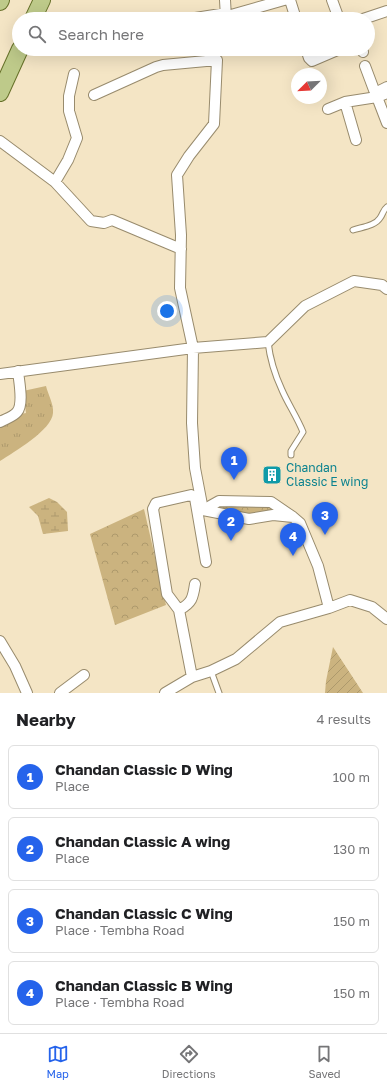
<!DOCTYPE html>
<meta charset="utf-8">
<style>
body{margin:0;font-family:"Golos Text",sans-serif;background:#f6f6f6;color:#202124}
.compass{position:absolute;left:291px;top:68px;width:36px;height:36px;border-radius:50%;background:#fff;box-shadow:0 4px 16px #0002;rotate:246deg}
.you{position:absolute;left:167px;top:311px;width:14px;height:14px;margin:-10px;border:3px solid #fff;border-radius:50%;background:#1a73e8;box-shadow:0 0 0 6px #1a73e833}
.badge{display:grid;place-items:center;width:26px;height:26px;border-radius:50%;background:#2563eb;color:#fff;font-size:13px;font-weight:700}
.pin{position:absolute;translate:-50% -33px;filter:drop-shadow(0 1px 2px #0008)}
.pin::after{content:'';position:absolute;top:21px;width:14px;height:12px;background:inherit;clip-path:polygon(0 0,100% 0,50% 100%)}
.list{margin:0;padding:0;list-style:none}
h2{display:flex;justify-content:space-between;align-items:center;height:52px;margin:0;padding:0 16px;font-size:17px}
h2 small{font-size:13px;font-weight:400;color:#757577}
.list li{display:grid;grid-template-columns:26px 1fr auto;gap:12px;align-items:center;box-sizing:border-box;height:64px;margin:0 8px 8px;padding:0 8px;border:1px solid #e0e0e0;border-radius:6px}
.list b{display:block;font-size:15px;white-space:nowrap}
.list p{margin:0;font-size:13px;white-space:nowrap;color:#757577}
.list em{font-size:13px;font-style:normal;color:#757577}
.icon{flex:none;width:22px;height:22px;fill:none;stroke:currentColor;stroke-width:2;stroke-linecap:round;stroke-linejoin:round}
.map{position:relative;flex:none;width:387px;height:693px;overflow:hidden}
.search{position:absolute;background:#fff;box-shadow:0 4px 16px #0002;left:12px;right:12px;top:12px;height:44px;display:flex;align-items:center;gap:10px;box-sizing:border-box;padding:0 14px;border-radius:22px;color:#757577;font-size:15px}
.sheet{height:340px;background:#fff}
nav{display:flex;justify-content:space-around;align-items:center;box-sizing:border-box;height:56px;border-top:1px solid #e0e0e0;background:#fff;font-size:11px;color:#757577}
nav a{display:grid;justify-items:center;gap:2px}
nav .on{color:#2563eb}
.map>svg:first-child{display:block}
.grass{fill:url(#grass-tufts)}
.wetland{fill:url(#wetland-marsh)}
.park{fill:url(#park-crowns)}
.garden{fill:url(#garden-furrows)}
.lines{fill:none;stroke-linecap:round;stroke-linejoin:round}
.lane-casing{stroke:#988b6d;stroke-width:7}
.street-casing{stroke:#988b6d;stroke-width:12}
.primary-casing{stroke:#657028;stroke-width:18}
.lane{stroke:#fff;stroke-width:5}
.street{stroke:#fff;stroke-width:10}
.primary{stroke:#beca8a;stroke-width:16}
.labels{text-anchor:middle;stroke-width:3;stroke-linejoin:round;paint-order:stroke}
.culture-label{font-size:12px;fill:#0d838f;stroke:#f4e5c5;text-anchor:start}
</style>
<div class="map">
<svg width="387" height="693" viewBox="0 0 387 693">
<defs>
<pattern id="grass-tufts" width="24" height="20" patternUnits="userSpaceOnUse"><rect width="24" height="20" fill="#cbb37f"/><path d="M3 7l-1-3M5 7V3M7 7l1-3M15 17l-1-3M17 17v-4M19 17l1-3" fill="none" stroke="#ad996c"/></pattern>
<pattern id="wetland-marsh" width="20" height="14" patternUnits="userSpaceOnUse"><rect width="20" height="14" fill="#cbb37f"/><path d="M1 5h8M5 5V1M11 12h8M15 12V8" fill="none" stroke="#ad996c"/></pattern>
<pattern id="park-crowns" width="20" height="18" patternUnits="userSpaceOnUse"><rect width="20" height="18" fill="#cbb37f"/><path d="M2 6a3 3 0 1 1 6 0M12 15a3 3 0 1 1 6 0" fill="none" stroke="#ad996c"/></pattern>
<pattern id="garden-furrows" width="10" height="10" patternUnits="userSpaceOnUse"><rect width="10" height="10" fill="#cbb37f"/><path d="M-1 1l2-2M0 10L10 0M9 11l2-2" fill="none" stroke="#ad996c"/></pattern>
</defs>
<rect width="100%" height="100%" fill="#f4e5c5"/>
<path class="grass" d="M46 386C48 394 54 405 53 413 52 430 14 452 0 461V426L21 414 26 413 23 391Z"/>
<path class="wetland" d="M49 498 57 502 67 512 68 531 43 534 38 516 29 507Z"/>
<path class="park" d="M219 501 271 502 293 517 249 519 203 510Z
M144 509 166 605 115 625 90 534Z"/>
<path class="garden" d="M333 647 363 693H325L326 681Z"/>
<g class="lines">
<g class="lane-casing">
<path id="lane" d="M353 230C362 227 375 226 380 218 383 214 383 210 387 207
M268 342C270 359 275 375 282 390 288 404 297 417 303 432L291 451V455
M211 671 219 693"/>
</g>
<g class="street-casing">
<path id="street" d="M225 0 226 18
M290 0 296 19
M332 0 339 19
M189 19 227 13 231 15 284 0
M363 19 387 11
M234 49V50
M306 49 309 58 312 61 340 49
M362 49 363 52
M365 66 374 90 377 92 387 87
M94 95 156 67 163 65 217 60 214 124 189 156 177 175 181 235 180 288 193 348 192 423 195 468 203 510
M377 97 387 123
M345 102 356 140
M328 109 345 102 377 97 387 93
M0 141 55 182 91 221 104 223 112 220 181 249
M55 182 68 160 77 138 69 111V96L74 74
M0 374 193 348 268 342 305 306 354 281 382 285 387 289
M0 422C5 419 13 417 17 412 24 404 19 382 18 371
M293 517 273 515 249 519 203 510 219 501 271 502 293 517 300 523 318 566 329 608
M179 610C192 603 193 598 195 584
M0 641 15 666 27 693
M192 677 179 610 167 594 153 509 156 503 191 495 195 498 206 562
M60 693 84 675
M165 693 192 677 211 671 236 659 280 622 329 608 350 600 372 607 387 619"/>
</g>
<g class="primary-casing">
<path id="primary" d="M0 2 1 0
M33 19 42 0
M0 93 20 49"/>
</g>
<use href="#lane" class="lane"/>
<use href="#street" class="street"/>
<use href="#primary" class="primary"/>
</g>
<defs>
<g id="building-square" transform="scale(1)"><rect x="-9" y="-9" width="18" height="18" rx="4" fill="#0f9aa8" stroke="#f4e5c5"/><path d="M-4-6H4V6H1V3H-1V6H-4ZM-2.5-4.3h1.7v1.8h-1.7ZM.8-4.3h1.7v1.8H.8ZM-2.5-1h1.7V.8h-1.7ZM.8-1h1.7V.8H.8Z" fill="#fff"/></g>
</defs>
<g fill-rule="evenodd">
<use href="#building-square" x="272" y="475"/>
</g>
<g class="labels">
<g class="culture-label">
<text x="286" y="472">Chandan<tspan x="286" dy="14">Classic E wing</tspan></text>
</g>
</g>
</svg>
<svg class="compass" viewBox="-18 -18 36 36"><path d="M0-13l5 13h-10z" fill="#e53935"/><path d="M0 13l5-13h-10z" fill="#757577"/></svg>
<div class="you"></div>
<div class="pin badge" style="left:234px;top:480px">1</div>
<div class="pin badge" style="left:231px;top:541px">2</div>
<div class="pin badge" style="left:325px;top:535px">3</div>
<div class="pin badge" style="left:293px;top:556px">4</div>
<div class="search"><svg class="icon" aria-label="search" viewBox="0 0 24 24"><circle cx="10" cy="10" r="6"/><path d="M15 15l6 6"/></svg>Search here</div>
</div>
<section class="sheet">
<h2>Nearby<small>4 results</small></h2>
<ul class="list">
<li><span class="badge">1</span><div><b>Chandan Classic D Wing</b><p>Place</p></div><em>100 m</em></li>
<li><span class="badge">2</span><div><b>Chandan Classic A wing</b><p>Place</p></div><em>130 m</em></li>
<li><span class="badge">3</span><div><b>Chandan Classic C Wing</b><p>Place · Tembha Road</p></div><em>150 m</em></li>
<li><span class="badge">4</span><div><b>Chandan Classic B Wing</b><p>Place · Tembha Road</p></div><em>150 m</em></li>
</ul>
</section>
<nav>
<a class="on"><svg class="icon" aria-label="map" viewBox="0 0 24 24"><path d="M3 6l6-2 6 2 6-2v14l-6 2-6-2-6 2zM9 4v14M15 6v14"/></svg>Map</a>
<a><svg class="icon" aria-label="directions" viewBox="0 0 24 24"><path d="M12 3l9 9-9 9-9-9zM9 14v-3h6M13 9l2 2-2 2"/></svg>Directions</a>
<a><svg class="icon" aria-label="saved" viewBox="0 0 24 24"><path d="M7 4h10v16l-5-4-5 4z"/></svg>Saved</a>
</nav>
